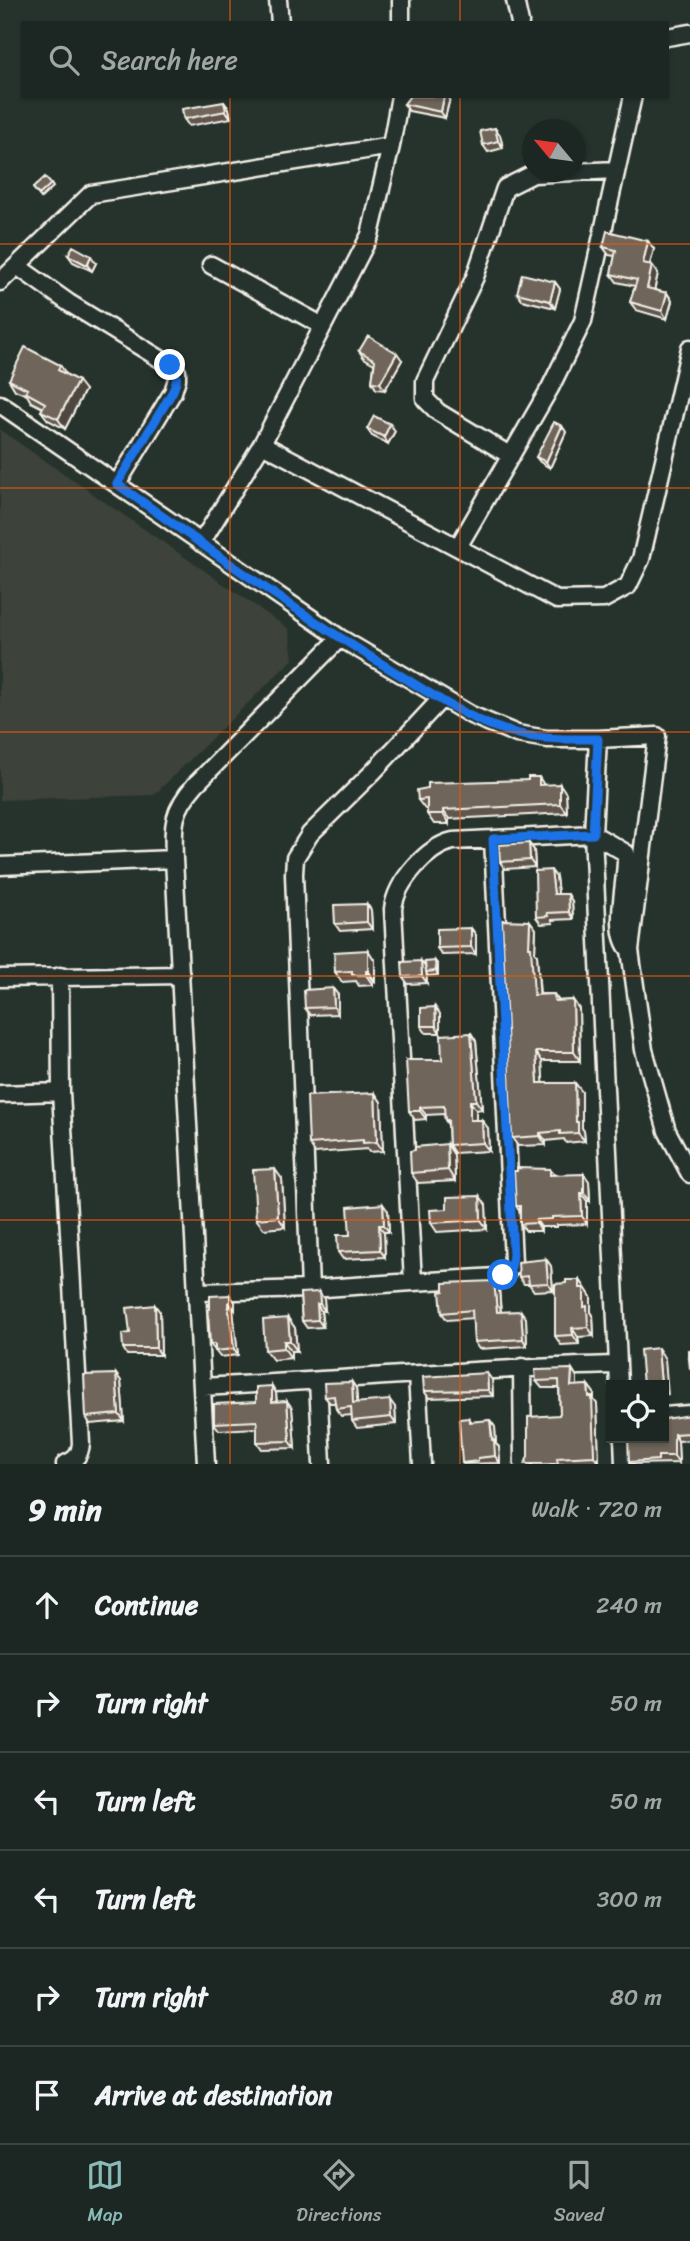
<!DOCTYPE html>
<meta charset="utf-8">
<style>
body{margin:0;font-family:Sriracha,sans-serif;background:#252e2a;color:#f1f3f6}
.controls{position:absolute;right:21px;bottom:21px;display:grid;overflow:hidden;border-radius:0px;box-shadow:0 2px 5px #0004}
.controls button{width:63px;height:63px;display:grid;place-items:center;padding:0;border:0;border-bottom:2px solid #3a4340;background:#1c2622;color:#f1f3f6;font:35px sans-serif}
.compass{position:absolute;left:522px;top:119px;width:63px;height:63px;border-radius:50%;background:#1c2622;box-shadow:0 2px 5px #0004;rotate:299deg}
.stop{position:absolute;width:21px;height:21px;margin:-16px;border:5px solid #1a73e8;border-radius:50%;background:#fff}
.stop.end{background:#1a73e8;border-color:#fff;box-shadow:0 2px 7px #0008}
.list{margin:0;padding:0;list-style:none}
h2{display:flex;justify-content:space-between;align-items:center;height:91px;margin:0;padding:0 28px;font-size:30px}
h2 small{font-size:23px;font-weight:400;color:#a0a5a5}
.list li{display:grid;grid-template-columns:46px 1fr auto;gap:21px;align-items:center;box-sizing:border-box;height:98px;padding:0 28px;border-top:2px solid #3a4340}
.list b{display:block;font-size:26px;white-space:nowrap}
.list em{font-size:23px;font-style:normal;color:#a0a5a5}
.icon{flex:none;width:38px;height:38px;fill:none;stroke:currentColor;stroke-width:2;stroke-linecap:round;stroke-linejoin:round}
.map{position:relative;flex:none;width:690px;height:1464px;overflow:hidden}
.search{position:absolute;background:#1c2622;box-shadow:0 2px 5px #0004;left:21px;right:21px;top:21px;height:77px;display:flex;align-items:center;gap:18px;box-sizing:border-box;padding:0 24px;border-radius:0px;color:#a0a5a5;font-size:26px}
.sheet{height:679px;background:#1c2622}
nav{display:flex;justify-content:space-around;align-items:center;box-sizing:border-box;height:98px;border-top:2px solid #3a4340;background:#1c2622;font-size:19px;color:#a0a5a5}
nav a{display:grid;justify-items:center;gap:4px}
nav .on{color:#8bbbb9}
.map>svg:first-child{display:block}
.built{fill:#3c423a}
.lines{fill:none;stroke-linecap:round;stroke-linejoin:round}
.minor-casing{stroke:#f4f1e8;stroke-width:21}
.minor{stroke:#26332d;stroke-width:16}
.wall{fill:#60574d;stroke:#f4f1e8;stroke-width:2}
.shaded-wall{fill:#4e473f;stroke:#f4f1e8;stroke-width:2}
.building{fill:#70655a;stroke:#f4f1e8;stroke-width:2}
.route{stroke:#1a73e8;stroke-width:9}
.grid{fill:none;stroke:#e8590c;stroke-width:2;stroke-opacity:0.55}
</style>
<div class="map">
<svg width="690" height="1464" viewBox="0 0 690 1464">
<rect width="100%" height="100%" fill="#26332d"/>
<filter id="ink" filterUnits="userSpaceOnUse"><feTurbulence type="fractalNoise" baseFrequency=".0143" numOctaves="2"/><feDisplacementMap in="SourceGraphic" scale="14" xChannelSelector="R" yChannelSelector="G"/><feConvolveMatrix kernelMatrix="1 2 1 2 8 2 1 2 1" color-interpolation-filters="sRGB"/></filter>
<g filter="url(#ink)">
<path class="built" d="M0 430 289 629 293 659 154 795 0 800Z"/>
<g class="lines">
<g class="minor-casing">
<path id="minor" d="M278 0 280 23
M401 0V23
M515 0 520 23
M667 37 690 33
M211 265 323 326
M17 266 69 303 162 360 177 372V379L173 392 117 484
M0 282 91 194 391 146
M0 404 340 638 471 715 517 734 547 739H598L657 736 630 950 644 1050 667 1131 690 1174
M262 444 557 600 604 599 628 586 641 559 690 348
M511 456 438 412 425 399V381L475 277 505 188 533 174 616 170
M201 543 262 444 370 235 391 146 400 96
M458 547 550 388 583 321 633 96
M598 739 593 834 619 1385
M0 866 174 859
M60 976 61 1092 81 1443C80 1455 76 1460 65 1464
M0 978 181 975
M0 1094 61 1092
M413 1282 497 1277 508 1271 513 1262 493 839
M310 1289 294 874 295 858 310 834 373 772 441 699
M197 1292 310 1289 413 1282 393 909C396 882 427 847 453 841L593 834 626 853C628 879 611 931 630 950
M522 1367 523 1464
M417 1375 422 1464
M318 1381 322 1464
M202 1387C341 1380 479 1368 618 1365
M664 1416 690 1414
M623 1438 624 1464
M206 1464 174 859C173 825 172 811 195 785L340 638"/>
</g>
<use href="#minor" class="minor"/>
</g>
<path class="wall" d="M410 96H449L450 98 445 118 409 111 404 104Z
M224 102 229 109 231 118 189 126 184 119Z
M500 135 503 148 488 152 483 145Z
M51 184 53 187 41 198 33 188Z
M603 247 654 249 650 265H652L658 273 654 290 667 293 672 301 667 319 636 310 630 302 635 286 617 282 611 274 615 256 609 255Z
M68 255 96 263 92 271 73 262Z
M555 282 560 289 555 308 522 300 517 293Z
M359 351 402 360 385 390 376 389 372 382 374 364 364 358Z
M66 374 85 390 65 429 48 420 41 411 43 408 31 402 27 395 15 390 9 380Z
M390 424 395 431 388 444 372 436 367 429Z
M562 426 566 432 550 468 540 462 536 457Z
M539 777 544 785 566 793 567 813 449 819V824H434L427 814V809H425L418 800 528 780Z
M529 843 534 850 535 867 505 869 500 862Z
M556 877 558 894 572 901 573 919 552 920 553 923 541 924 536 917Z
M367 904 371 910 372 929 340 931 335 924Z
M530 921 536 929 535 952 537 955 540 994H554L559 1001 573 1000 579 1009 580 1061H542L543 1083H575L582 1092V1128L584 1131 585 1141 566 1143 564 1139 546 1141V1145L518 1146 512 1138Z
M471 928 476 935V954L442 955 437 948Z
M368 950 375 961V981H373V985L359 986 356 981 342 982 335 972Z
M421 961 426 967 435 961 438 965V975L428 976 426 973 427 983 408 984 403 977Z
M338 995V1014L310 1015 305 1008Z
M435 1007 440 1014V1033H426L421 1026Z
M471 1033 476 1041 482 1109 476 1110V1120L488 1128 489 1151 454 1153 449 1145 448 1125 445 1120 444 1114 426 1115V1119L415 1120 409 1111 442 1060Z
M375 1093 381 1102 383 1151 369 1152 367 1149 315 1153 309 1144Z
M447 1144 454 1155 455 1181 418 1183 411 1173Z
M550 1169 554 1174 589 1181 590 1201H587V1224L557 1225V1227H541V1231H526L520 1224V1212L516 1206Z
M282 1179 285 1227 264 1229 256 1219Z
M486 1205 487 1229 437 1232 431 1223Z
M388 1211 389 1232H384L385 1257 343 1259 338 1252 350 1235Z
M546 1259 551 1266 553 1290 534 1291 529 1284H524L519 1277Z
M580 1280 591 1297V1312L593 1315 594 1336 578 1337 579 1344 561 1345 555 1336Z
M494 1281 499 1288 501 1312 526 1318 527 1346 479 1349 474 1342 473 1318 447 1320 442 1313Z
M300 1293 324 1299 325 1311H321L323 1327 307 1328 302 1321Z
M235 1302V1310H233L238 1355 220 1357 210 1344 208 1310Z
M160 1312 161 1355H127L123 1348 130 1333Z
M288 1318 295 1328 297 1351H291V1358L273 1360 265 1350Z
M572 1369 577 1377V1386L588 1385 594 1393V1400L597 1404 599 1464H525L559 1415 560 1413 559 1388H542L536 1381Z
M116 1374 121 1381 124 1421 90 1424 86 1417Z
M492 1380 493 1396 429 1398 424 1391Z
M272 1386 276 1393 277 1402 287 1401 292 1408 295 1448 262 1449 257 1442V1428L219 1430 214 1423 256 1402Z
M356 1388 357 1403 395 1407 396 1424 357 1428 352 1421V1415L341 1416 336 1409 335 1403H330L325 1397Z
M690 1415V1440L678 1441 679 1463 630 1464 629 1462Z
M469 1418 472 1422 490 1420 495 1427 496 1444 499 1447 500 1463 463 1464 462 1463Z"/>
<path class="shaded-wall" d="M444 96H449L450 98 445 118 441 112Z
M224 102 229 109 231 118 226 111Z
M495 128 500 135 503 148 498 141Z
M648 241 654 249 648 271 643 263Z
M91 256 96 263 92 271 87 265Z
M652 265 658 273 653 296 647 288Z
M555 282 560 289 555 308 550 301Z
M667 293 672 301 667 319 662 311Z
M397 353 402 360 385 390 380 383Z
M60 365 67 375 58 370Z
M78 381 85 390 65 429 58 419Z
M390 424 395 431 388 444 384 437Z
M562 426 566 432 550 468 546 462Z
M560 784 566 793 567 813 560 804Z
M443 810 449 819V824L443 814Z
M529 843 534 850 535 867 530 860Z
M551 870 556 877 559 901 554 894Z
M568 894 572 901 573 919 569 912Z
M367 904 371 910 372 929 367 922Z
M530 921 536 929 535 952 537 955 540 1003 534 995 529 947Z
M471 928 476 935V954L471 947Z
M368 950 375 961V981L368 971Z
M421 961 426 968 427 983 422 976Z
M435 961 438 965V975L436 971Z
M366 971 373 981V985L366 975Z
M333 988 338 995V1014L334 1007Z
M573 1000 579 1009 580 1061 574 1052Z
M435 1007 440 1014V1033L436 1026Z
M471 1033 476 1041 482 1109 476 1101Z
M536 1052 542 1061 544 1092 538 1083Z
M575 1083 582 1092V1128L584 1131 585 1141 578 1133 576 1122Z
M375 1093 381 1102 383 1151 377 1142Z
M470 1101 476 1110V1128L470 1120Z
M420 1107 426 1115V1119L420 1111Z
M482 1120 488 1128 489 1151 483 1143Z
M540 1133 546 1141V1145L540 1136Z
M447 1144 454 1155 455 1181 448 1170Z
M275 1169 282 1179 285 1227 278 1217Z
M584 1174 589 1181 590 1201 584 1193Z
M581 1193 587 1201V1224L582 1216Z
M480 1196 486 1205 487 1229 481 1220Z
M383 1204 388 1211 389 1232 384 1225Z
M536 1220 541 1227V1231L536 1223Z
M379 1225 384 1232 385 1257 380 1250Z
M546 1259 551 1266 553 1290 548 1283Z
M580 1280 591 1297V1312L593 1315 594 1336 588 1327 580 1288Z
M494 1281 499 1288 501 1319 497 1312Z
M319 1292 324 1299 325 1311 320 1304Z
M230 1295 235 1302V1310L230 1303Z
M228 1303 233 1310 238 1355 234 1349Z
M317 1304 321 1311 323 1327 318 1320Z
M155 1305 160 1312 161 1355 156 1348Z
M521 1311 526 1318 527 1346 523 1339Z
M288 1318 295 1328 297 1351 290 1341Z
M572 1328 578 1337 579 1344 573 1335Z
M284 1341 291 1351V1358L284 1348Z
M658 1348 665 1359 668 1395 664 1389V1385H661Z
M572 1369 577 1377V1394L571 1386Z
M487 1373 492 1380 493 1396 488 1390Z
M116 1374 121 1381 124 1421 119 1414Z
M352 1382 356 1388 358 1410 353 1403Z
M588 1385 594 1393V1400L597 1404 599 1464 594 1456Z
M272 1386 276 1393 277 1409 272 1402Z
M390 1400 395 1407 396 1424 391 1417Z
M287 1401 292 1408 295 1448 290 1441Z
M490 1420 495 1427 496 1444 499 1447 500 1463 495 1456Z
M674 1434 678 1441 679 1463 674 1456Z"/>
<path class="building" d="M410 96H444L441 112 404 104Z
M224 102 226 111 184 119 182 109Z
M495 128 498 141 483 145 480 131Z
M45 177 51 184 39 195 33 188Z
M607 231 648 241 643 263 652 265 647 288 667 293 662 311 630 302 637 280 611 274 616 250 603 247Z
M73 246 91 256 87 265 68 255Z
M522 274 555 282 550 301 517 293Z
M368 336 397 353 380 383 372 382 375 360 359 351Z
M25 347 60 365 58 370 78 381 58 419 41 411 45 403 25 392 27 389 9 380Z
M374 416 390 424 384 437 367 429Z
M554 422 562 426 546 462 536 457Z
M528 777H539V785L560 784V804L443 810V814H427V799L418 800 417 790 428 788V783L528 780Z
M529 843 530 860 500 862 499 845Z
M551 870 554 894H568L569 912 547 913 548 916 536 917 535 871Z
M367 904V922L335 924 334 905Z
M502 920 530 921 529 947H531L534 995 554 994 555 1001 573 1000 574 1052H536L538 1083H575L576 1122H578V1133L560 1134V1131L540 1133V1136L512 1138Z
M471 928V947L437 948V929Z
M368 950V971H366V975H352V971L335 972 334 952Z
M421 961 422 976 403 977 402 962Z
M435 961 436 971 426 972 425 962Z
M333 988 334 1007 305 1008 304 990Z
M435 1007 436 1026H421V1008Z
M471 1033 476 1101H470V1120H482L483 1143 449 1145 448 1120H445L444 1106 420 1107V1111H409L406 1060H442L441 1035Z
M375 1093 377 1142 363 1143V1140L309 1144 307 1096Z
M447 1144 448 1170 411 1173 410 1151 415 1150V1147Z
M517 1168 550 1169V1175L584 1174V1193H581L582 1216 552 1217V1219L536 1220V1223L520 1224V1206H516L514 1171H517Z
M275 1169 278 1217 256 1219 253 1170Z
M480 1196 481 1220 431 1223 430 1210 447 1209V1197Z
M383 1204 384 1225H379L380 1250 338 1252 337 1235H350L348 1207Z
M546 1259 548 1283 529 1284 528 1276 519 1277 518 1262Z
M566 1280H580V1288H584V1307L587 1306 588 1327 572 1328 573 1335 555 1336V1284L566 1283Z
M494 1281 497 1312 521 1311 523 1339 474 1342 472 1310 442 1313 440 1292 444 1291V1283Z
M319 1292 320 1304H317L318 1320 302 1321 300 1293Z
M230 1295V1303H228L234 1349 215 1351V1344H210L208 1310 210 1309V1296Z
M155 1305 156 1348H123L122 1334 130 1333 127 1308Z
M288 1318 290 1341H284V1348L265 1350 263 1320Z
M658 1348 661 1385H643L640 1350Z
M688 1350H690V1369Z
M572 1369 571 1386 588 1385 589 1397H592L594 1456 557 1458 558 1464H525L528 1456V1417L559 1415 560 1413 559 1380 536 1381 535 1370Z
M487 1373 488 1390 424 1391 423 1377Z
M116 1374 119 1414 86 1417 84 1375Z
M352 1382 353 1403 390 1400 391 1417 352 1421 351 1407 336 1409 334 1396 325 1397 324 1383Z
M272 1386V1402L287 1401 290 1441 257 1442V1421L214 1423V1404L256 1402V1387Z
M690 1415V1433L674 1434V1456H658V1460L629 1462 628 1438H664V1419Z
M469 1418 470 1422 490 1420 492 1440H494L495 1456 478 1458V1461L462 1463 459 1419Z"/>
</g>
<g class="lines" filter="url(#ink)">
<path class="route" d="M170 365C179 374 177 380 173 391L117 484C208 549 300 614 395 672 433 695 474 724 519 734 545 740 571 739 598 739L593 834 493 839 513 1255 511 1267 503 1275"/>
</g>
<path class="grid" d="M230 0V23M460 0V23M230 96V1464M460 96V1464M0 244H690M0 488H690M0 732H690M0 976H690M0 1220H690"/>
</svg>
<div class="controls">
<button><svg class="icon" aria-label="locate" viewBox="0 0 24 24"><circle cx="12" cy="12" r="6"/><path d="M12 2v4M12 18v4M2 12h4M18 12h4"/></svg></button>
</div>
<svg class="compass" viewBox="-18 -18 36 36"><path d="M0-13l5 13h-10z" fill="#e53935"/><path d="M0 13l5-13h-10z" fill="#a0a5a5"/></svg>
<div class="stop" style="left:503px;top:1275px"></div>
<div class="stop end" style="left:170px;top:365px"></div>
<div class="search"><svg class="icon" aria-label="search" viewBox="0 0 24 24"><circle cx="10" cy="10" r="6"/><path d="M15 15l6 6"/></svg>Search here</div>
</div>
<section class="sheet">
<h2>9 min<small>Walk · 720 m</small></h2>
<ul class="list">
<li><svg class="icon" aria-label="ahead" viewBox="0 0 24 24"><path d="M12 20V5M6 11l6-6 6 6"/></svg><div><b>Continue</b></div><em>240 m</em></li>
<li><svg class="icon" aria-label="right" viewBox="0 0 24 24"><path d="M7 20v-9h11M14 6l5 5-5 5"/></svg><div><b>Turn right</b></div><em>50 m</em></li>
<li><svg class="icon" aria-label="left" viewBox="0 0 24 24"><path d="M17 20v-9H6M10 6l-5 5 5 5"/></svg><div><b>Turn left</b></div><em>50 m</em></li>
<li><svg class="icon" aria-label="left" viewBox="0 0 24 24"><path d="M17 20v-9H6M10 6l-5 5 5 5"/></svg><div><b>Turn left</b></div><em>300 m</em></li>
<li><svg class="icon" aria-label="right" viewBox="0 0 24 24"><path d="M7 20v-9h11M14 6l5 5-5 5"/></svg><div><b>Turn right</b></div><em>80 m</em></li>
<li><svg class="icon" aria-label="arrive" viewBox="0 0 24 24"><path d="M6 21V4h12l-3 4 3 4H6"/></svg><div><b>Arrive at destination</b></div></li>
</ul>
</section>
<nav>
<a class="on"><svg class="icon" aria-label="map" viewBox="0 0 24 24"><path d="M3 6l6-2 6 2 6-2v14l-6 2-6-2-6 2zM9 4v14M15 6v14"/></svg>Map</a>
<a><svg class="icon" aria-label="directions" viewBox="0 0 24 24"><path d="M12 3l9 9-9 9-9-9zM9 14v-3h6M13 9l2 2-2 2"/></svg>Directions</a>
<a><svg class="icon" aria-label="saved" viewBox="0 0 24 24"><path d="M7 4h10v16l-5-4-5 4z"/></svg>Saved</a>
</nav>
